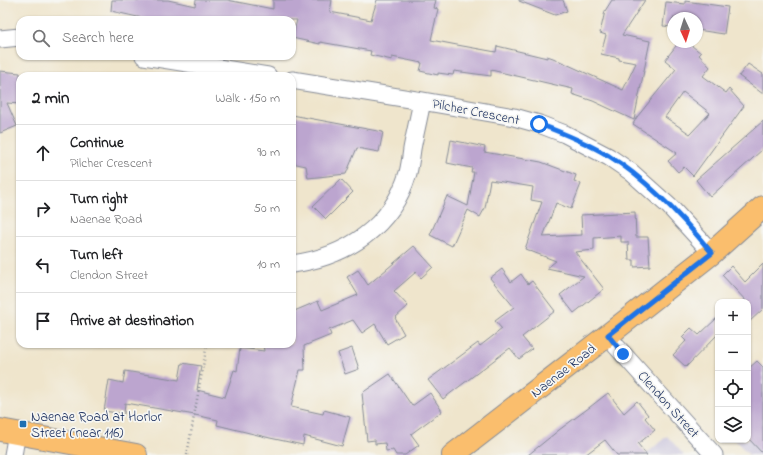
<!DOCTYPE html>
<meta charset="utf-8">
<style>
body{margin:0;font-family:"Indie Flower",sans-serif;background:#f2f2f2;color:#202124}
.controls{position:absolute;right:12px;bottom:12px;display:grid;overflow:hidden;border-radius:8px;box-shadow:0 1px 3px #0004}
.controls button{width:36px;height:36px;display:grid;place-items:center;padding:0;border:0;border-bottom:1px solid #e0e0e0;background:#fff;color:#202124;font:20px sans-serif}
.compass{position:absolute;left:667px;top:12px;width:36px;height:36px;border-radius:50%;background:#fff;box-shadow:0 1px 3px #0004;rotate:176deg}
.stop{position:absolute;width:12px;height:12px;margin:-9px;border:3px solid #1a73e8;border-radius:50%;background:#fff}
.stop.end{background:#1a73e8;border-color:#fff;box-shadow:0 1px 4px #0008}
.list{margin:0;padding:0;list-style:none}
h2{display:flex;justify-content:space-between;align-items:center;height:52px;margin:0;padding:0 16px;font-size:17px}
h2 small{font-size:13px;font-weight:400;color:#757577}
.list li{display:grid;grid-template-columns:26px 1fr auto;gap:12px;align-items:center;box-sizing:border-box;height:56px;padding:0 16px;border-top:1px solid #e0e0e0}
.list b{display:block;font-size:15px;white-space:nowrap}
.list p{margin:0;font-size:13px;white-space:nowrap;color:#757577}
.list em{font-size:13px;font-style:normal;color:#757577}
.icon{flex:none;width:22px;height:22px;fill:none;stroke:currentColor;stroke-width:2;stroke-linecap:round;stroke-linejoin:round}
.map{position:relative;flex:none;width:763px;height:455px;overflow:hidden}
.search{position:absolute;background:#fff;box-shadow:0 1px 3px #0004;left:16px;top:16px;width:280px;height:44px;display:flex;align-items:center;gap:10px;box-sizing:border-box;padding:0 14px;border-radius:12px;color:#757577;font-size:15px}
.panel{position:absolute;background:#fff;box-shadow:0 1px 3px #0004;left:16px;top:72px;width:280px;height:276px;border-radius:12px}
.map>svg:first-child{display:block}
.industrial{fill:#c6c0da}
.building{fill:#bca5cf;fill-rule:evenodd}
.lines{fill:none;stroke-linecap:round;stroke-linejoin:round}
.minor-casing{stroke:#858a95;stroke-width:19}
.major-casing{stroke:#858a95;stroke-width:24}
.path{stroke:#858a95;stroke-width:2.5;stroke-dasharray:1 3;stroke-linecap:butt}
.minor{stroke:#fff;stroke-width:17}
.major{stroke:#fabe6d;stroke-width:22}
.route{stroke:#1a73e8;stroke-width:5}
.poi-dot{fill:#1f6fb2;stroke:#f6f6f2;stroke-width:1.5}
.labels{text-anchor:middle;stroke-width:3.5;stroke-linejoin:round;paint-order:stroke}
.street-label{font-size:14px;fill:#1b2f5e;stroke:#f6f6f2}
.poi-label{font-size:14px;fill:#1b2f5e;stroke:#f6f6f2;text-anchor:start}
</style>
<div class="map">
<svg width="763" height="455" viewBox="0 0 763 455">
<rect width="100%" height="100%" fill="#f6f6f2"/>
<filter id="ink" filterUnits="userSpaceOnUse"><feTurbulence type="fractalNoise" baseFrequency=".025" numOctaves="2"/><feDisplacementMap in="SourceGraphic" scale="8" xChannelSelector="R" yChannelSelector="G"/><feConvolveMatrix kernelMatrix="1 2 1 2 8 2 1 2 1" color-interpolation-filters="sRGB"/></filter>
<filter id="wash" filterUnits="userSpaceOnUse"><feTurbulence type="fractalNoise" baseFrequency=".012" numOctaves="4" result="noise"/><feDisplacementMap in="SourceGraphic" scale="16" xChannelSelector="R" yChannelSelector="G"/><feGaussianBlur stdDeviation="0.9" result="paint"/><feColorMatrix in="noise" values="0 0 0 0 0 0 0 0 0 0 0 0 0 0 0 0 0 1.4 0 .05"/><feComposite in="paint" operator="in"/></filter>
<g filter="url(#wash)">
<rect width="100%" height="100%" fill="#efe5cc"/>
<path class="industrial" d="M763 368V455H749L735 440H748V381Z
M667 436 684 455H645Z"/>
<g id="blocks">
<path class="building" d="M112 0H168L195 6 196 0H227L273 9V0H332L330 12 371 20 377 0H436L434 8 438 9 431 40 457 45 496 52 497 46 547 58V56L553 58 623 90 636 63 619 60V58L601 54 606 35 600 33 605 11 612 0H645L622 35 650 41 634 120 593 101 572 94 573 89 491 70V76L454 71 453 75 438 73V75L420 71 422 63 392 57V60L370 55 371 51 320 42V44L292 38 297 20H151L111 11Z
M519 0H563L567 11 555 15 519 1Z
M685 1 728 7 724 34 697 30V18H673V27L663 26 666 2 685 4Z
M679 42H687L701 53 699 55 710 67 703 76 726 93 729 89 744 106 693 176 684 167 678 172 668 161 677 153 633 124 637 117 676 69 665 60ZM683 92 710 113 690 134 665 117Z
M748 64 763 74V94L739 76Z
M0 71 20 73V104L7 103 17 126 0 133Z
M292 115 383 132 379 152 357 148 346 174 308 178 306 166 292 163Z
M763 121V149L710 197 696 180Z
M451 140 485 147 484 152 541 162 576 175 574 181 581 184 571 209 556 203 543 237 582 235 581 215 635 212 636 237H648L650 266 634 267V260H629L628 242H621V236L594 238V250L575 252 604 289 574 313 560 295 584 276 547 268 556 261 525 249 542 202 531 200 533 187 490 180 485 208 480 217 468 210 452 246 430 235 447 196 468 206 474 172H471L472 168 447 163Z
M341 179 353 192 326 219 313 206Z
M414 246 433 267 421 278 416 272 394 291 408 306 395 318 404 334 387 344 375 324 362 333 353 320 329 330 331 335 304 346 305 370H300L291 407 323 414 324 410 350 417 342 446 304 436 303 445 270 438 217 425 218 420 195 415 125 403 124 414 104 411 109 380 123 383 125 371 179 380 182 363 201 366 197 390 225 397 234 370 237 371 240 348 264 351 263 344H292V312L318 301 322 310 358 295 347 277 358 270 368 285Z
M763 264V309L748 323V302H747L722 275 731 266 745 282Z
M502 269 511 282 521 274 528 284 532 281 555 311 522 337 532 349 519 359 510 348 443 399 428 380 478 343 480 346 502 329 495 321 514 307 490 278Z
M718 317V334L686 367 673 355 686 341 682 337 691 328 699 335Z
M352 348 359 369 345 374 338 353Z
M757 361 763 367V454L748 438V369Z
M390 374 412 406 430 393 442 411 411 434 419 445 405 455H396L393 450 386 451 385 443 375 444V440L367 441 362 393Z
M608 393 624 413 637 401 648 415 645 418 655 430 638 444 647 455H617L605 440 585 455H528L559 430 590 407Z"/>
</g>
</g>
<g filter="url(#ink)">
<use href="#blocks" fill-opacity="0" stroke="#858a95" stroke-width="1"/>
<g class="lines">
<g class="minor-casing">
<path id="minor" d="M0 39 20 37
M144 56 268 76
M292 80 422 101 514 117 539 124 565 134 609 157 631 172 670 207 712 253
M292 264C346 257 392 227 408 173 410 165 411 157 412 149 415 133 419 117 422 101
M608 335 616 346 714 455
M13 455 17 433"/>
</g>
<g class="major-casing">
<path id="major" d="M0 430 136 455
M453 455 608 335 712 253 763 207"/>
</g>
<path class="path" d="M187 455 207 344"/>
<use href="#minor" class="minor"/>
<use href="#major" class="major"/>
</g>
</g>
<g class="lines" filter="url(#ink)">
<path class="route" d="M539 124C563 133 587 143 609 156 646 179 684 219 712 253L608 335 623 354"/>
</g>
<rect class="poi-dot" x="19" y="420" width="8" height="8" rx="2"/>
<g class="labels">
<g class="street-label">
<text transform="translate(476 111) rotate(11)" y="5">Pilcher Crescent</text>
<text transform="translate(563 370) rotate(-38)" y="5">Naenae Road</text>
<text transform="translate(669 404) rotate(48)" y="5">Clendon Street</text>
</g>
<g class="poi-label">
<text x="31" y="421">Naenae Road at Horlor<tspan x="31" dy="16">Street (near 116)</tspan></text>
</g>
</g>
</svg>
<div class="controls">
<button>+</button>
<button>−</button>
<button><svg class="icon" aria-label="locate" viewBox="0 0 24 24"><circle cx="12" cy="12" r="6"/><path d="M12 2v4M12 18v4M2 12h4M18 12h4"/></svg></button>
<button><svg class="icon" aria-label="layers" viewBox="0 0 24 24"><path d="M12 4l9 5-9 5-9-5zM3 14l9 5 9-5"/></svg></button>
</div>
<svg class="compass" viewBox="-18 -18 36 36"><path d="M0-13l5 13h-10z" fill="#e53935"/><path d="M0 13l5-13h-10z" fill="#757577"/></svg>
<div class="stop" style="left:539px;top:124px"></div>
<div class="stop end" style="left:623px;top:354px"></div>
<div class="search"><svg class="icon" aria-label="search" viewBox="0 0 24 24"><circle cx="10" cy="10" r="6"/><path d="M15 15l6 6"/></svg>Search here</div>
<section class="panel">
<h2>2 min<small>Walk · 150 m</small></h2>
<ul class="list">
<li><svg class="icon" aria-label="ahead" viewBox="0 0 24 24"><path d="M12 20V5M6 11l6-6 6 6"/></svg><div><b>Continue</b><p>Pilcher Crescent</p></div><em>90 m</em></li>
<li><svg class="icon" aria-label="right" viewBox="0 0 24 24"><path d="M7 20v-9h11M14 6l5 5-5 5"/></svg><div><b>Turn right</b><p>Naenae Road</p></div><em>50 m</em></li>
<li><svg class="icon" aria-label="left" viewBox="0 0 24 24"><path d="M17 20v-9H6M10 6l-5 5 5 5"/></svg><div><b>Turn left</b><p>Clendon Street</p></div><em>10 m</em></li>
<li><svg class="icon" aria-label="arrive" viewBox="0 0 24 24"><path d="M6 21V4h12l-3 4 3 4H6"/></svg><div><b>Arrive at destination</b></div></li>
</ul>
</section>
</div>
